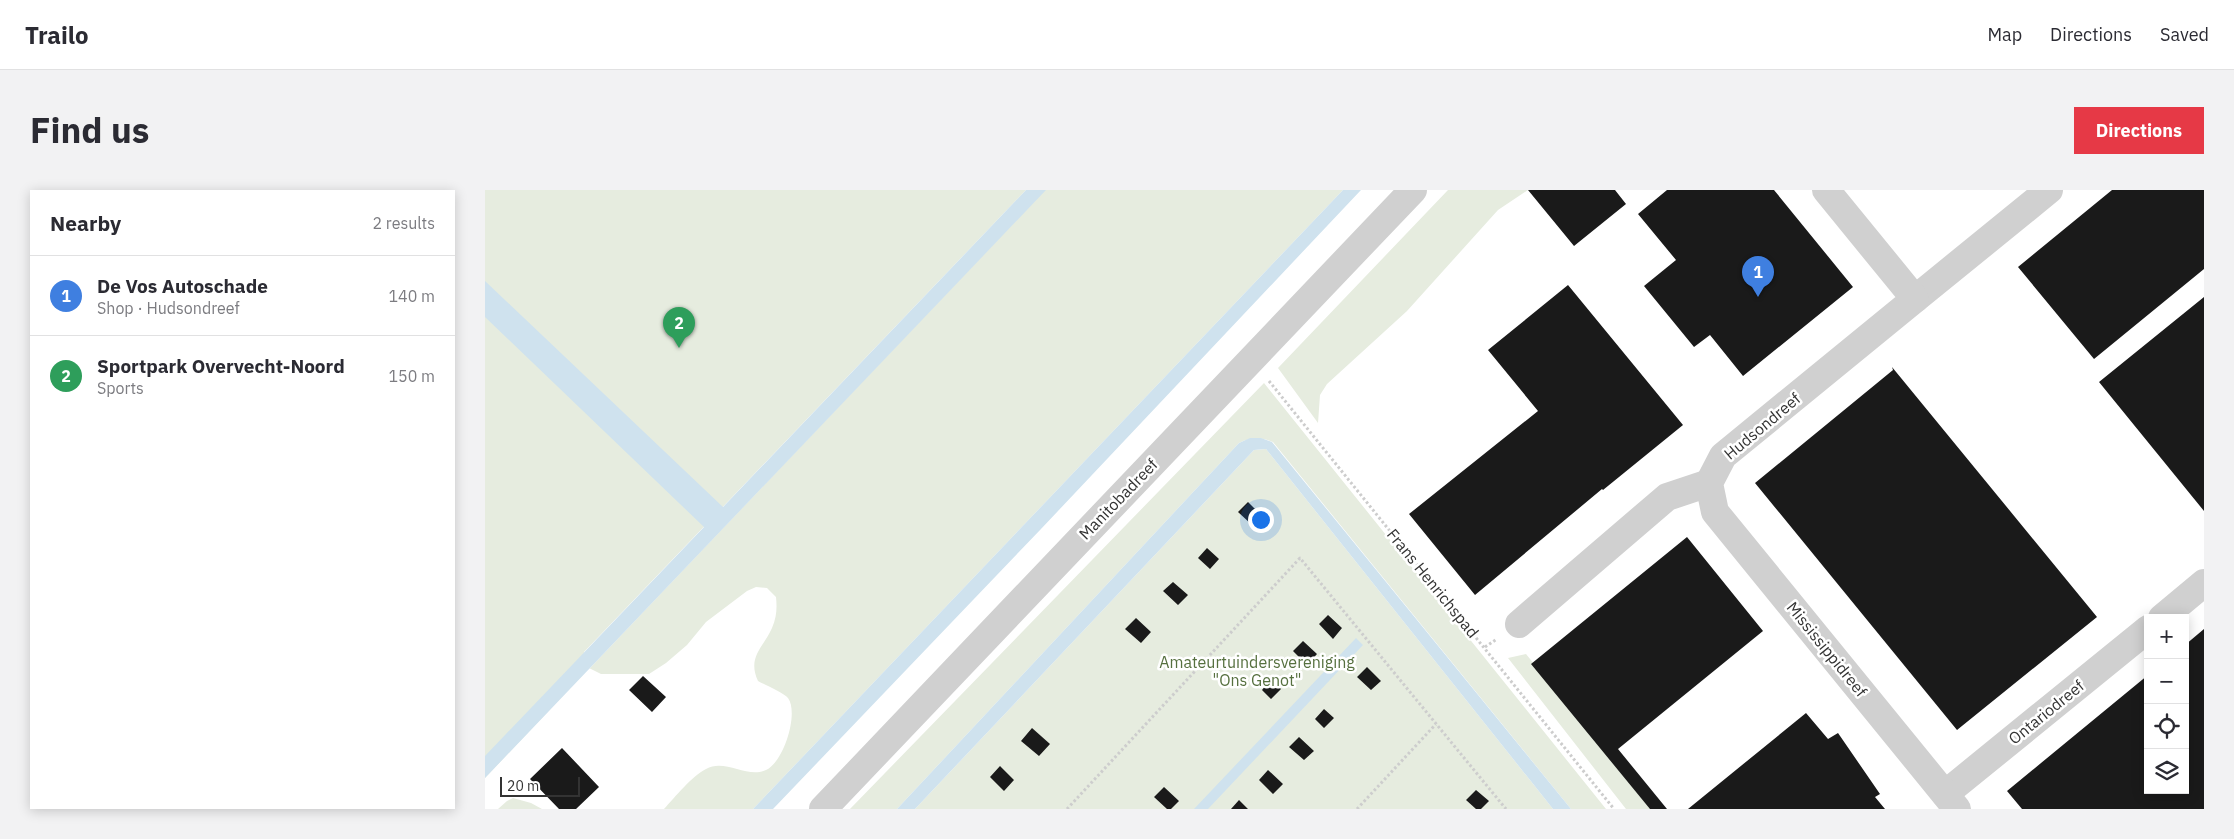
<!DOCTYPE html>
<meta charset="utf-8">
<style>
body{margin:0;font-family:"IBM Plex Sans",sans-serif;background:#f2f2f3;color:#2b2b33}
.controls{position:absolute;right:15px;bottom:15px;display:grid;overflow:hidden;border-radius:0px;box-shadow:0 2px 12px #0003}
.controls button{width:45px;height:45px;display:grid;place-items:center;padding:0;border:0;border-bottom:1px solid #e1e1e2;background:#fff;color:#2b2b33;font:25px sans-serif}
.scale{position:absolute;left:15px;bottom:12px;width:80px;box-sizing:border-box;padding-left:5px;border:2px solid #333;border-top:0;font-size:14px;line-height:18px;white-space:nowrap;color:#333;-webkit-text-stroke:4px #fff;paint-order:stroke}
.you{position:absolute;left:775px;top:329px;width:18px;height:18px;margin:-12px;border:4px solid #fff;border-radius:50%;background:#1a73e8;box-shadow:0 0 0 8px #1a73e833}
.badge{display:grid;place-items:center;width:32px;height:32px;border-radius:50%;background:#e63946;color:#fff;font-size:16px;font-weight:700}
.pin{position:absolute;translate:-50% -41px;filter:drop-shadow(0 1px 2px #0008)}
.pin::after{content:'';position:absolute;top:26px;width:18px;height:15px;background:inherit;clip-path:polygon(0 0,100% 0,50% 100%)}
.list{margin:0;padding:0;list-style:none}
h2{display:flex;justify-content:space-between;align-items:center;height:65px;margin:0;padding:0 20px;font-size:21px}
h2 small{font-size:16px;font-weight:400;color:#7c7c81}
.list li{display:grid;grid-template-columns:32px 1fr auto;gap:15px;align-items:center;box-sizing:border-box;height:80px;padding:0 20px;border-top:1px solid #e1e1e2}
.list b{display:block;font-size:19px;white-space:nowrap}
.list p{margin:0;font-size:16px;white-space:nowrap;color:#7c7c81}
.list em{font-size:16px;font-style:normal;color:#7c7c81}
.icon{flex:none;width:28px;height:28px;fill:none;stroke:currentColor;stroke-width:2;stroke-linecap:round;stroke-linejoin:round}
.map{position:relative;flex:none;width:1719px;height:619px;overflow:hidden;border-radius:0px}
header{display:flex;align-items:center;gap:30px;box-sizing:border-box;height:70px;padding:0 25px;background:#fff;border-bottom:1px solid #e1e1e2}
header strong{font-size:24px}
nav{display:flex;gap:28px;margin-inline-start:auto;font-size:18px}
.intro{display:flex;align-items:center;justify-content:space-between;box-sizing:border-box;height:120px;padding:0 30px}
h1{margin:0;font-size:35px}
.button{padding:12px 22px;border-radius:0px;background:#e63946;color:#fff;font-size:18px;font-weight:700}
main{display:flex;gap:30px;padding:0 30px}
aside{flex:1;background:#fff;border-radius:0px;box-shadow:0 2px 12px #0003}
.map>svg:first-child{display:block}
.green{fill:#e6ecdf}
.water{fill:#cfe2ee}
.building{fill:#1a1a1a}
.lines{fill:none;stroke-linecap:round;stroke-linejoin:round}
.path{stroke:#cdcdcd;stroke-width:3;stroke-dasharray:2.5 2.5;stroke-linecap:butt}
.minor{stroke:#d0d0d0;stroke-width:28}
.tertiary{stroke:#d0d0d0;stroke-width:28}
.labels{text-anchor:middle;stroke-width:5;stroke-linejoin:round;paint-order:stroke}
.street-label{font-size:16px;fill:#333;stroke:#fff}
.park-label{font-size:16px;fill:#56703f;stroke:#fff}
</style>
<header>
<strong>Trailo</strong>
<nav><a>Map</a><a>Directions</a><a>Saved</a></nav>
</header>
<div class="intro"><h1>Find us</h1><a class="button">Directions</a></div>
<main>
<aside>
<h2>Nearby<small>2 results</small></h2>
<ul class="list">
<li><span class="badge" style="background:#3f7fe0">1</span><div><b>De Vos Autoschade</b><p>Shop · Hudsondreef</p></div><em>140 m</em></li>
<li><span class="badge" style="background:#2e9e5b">2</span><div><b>Sportpark Overvecht-Noord</b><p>Sports</p></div><em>150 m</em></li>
</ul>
</aside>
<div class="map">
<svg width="1719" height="619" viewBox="0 0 1719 619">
<rect width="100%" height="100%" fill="#fff"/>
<path class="green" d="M0 0H541L99 462 105 478 560 0H858L268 619H179C190 607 207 586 221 579 240 568 262 589 281 580 299 572 314 523 303 508 299 503 280 495 273 491 262 467 278 458 287 438 292 427 292 417 291 407L282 398 271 397 262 401 221 432 202 455 181 473 164 484H116L104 478 0 588Z
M963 0H1043L1013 20 922 121 842 194 835 205 833 233 793 178Z
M779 193 1121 619H1086L788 252C774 247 767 247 754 253L412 619H365Z
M781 259 1068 619H430L769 260Z
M1041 464 1166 619H1141L1023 468Z
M28 608 46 613 57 619H13L22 611Z"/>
<path class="water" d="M541 0H561L0 588V566L219 337 0 127V91L238 317Z
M858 0H876L556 339 288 619H268Z
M765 248H776L787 252 1086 619H1068L781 259 769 260 430 619H412L754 253Z
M871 448 878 455 723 619H709Z"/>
<path class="building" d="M1043 0H1130L1141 14 1089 56Z
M1182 0H1289L1368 97 1258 186 1225 145 1209 157 1159 96 1191 70 1153 24Z
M1627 0H1719V79L1609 169 1533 77Z
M1083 95 1198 235 1118 300 1117 299 990 405 924 324 1053 221 1003 160Z
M1719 107V321L1614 192Z
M1407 177 1612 427 1472 540 1270 293 1408 180Z
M763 312 775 324 766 334 753 322Z
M1202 347 1278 441 1133 559 1182 619H1165L1046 474Z
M722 358 734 369 725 379 713 368Z
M688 392 703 405 693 415 678 401Z
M843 425 857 438 848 449 834 434Z
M651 428 666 442 656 453 640 439Z
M1719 439V619H1537L1522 601 1663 485V600H1700V455Z
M818 451 832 464 822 475 808 461Z
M882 477 896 491 886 500 872 487Z
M158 486 181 507 167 522 144 500Z
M786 489 796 499 786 509 777 500Z
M839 519 849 528 839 538 830 529Z
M1321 523 1343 549 1353 543 1395 604 1390 607 1400 619H1203Z
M547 538 565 554 554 566 536 551Z
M814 547 829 561 819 570 804 557Z
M77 558 114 597 91 619H74L45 589Z
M515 576 529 590 519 601 505 587Z
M783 580 798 594 788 604 774 590Z
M679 597 694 611 686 619H682L669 607Z
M991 600 1004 611 996 619H991L981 610Z
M754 610 763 619H746Z"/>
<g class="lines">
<path class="path" d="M784 191 1129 619
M1000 457 1012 449
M582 619 815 368 1021 619
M872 619 951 534"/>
<path class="minor" d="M1430 109 1564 0
M1677 428 1719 393
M1034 434 1182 307 1224 293
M1460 604 1663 439
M338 619 928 0"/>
<path class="tertiary" d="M1341 0 1430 109 1238 266 1224 293 1230 322 1472 619"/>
</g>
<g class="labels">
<g class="street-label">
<text transform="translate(1277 236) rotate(-40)" y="6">Hudsondreef</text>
<text transform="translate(633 309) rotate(-46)" y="6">Manitobadreef</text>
<text transform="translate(948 393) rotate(51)" y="6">Frans Henrichspad</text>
<text transform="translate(1342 459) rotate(51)" y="6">Mississippidreef</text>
<text transform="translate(1561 522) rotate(-39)" y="6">Ontariodreef</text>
</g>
<g class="park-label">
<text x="772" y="478">Amateurtuindersvereniging<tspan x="772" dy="18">"Ons Genot"</tspan></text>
</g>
</g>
</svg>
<div class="controls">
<button>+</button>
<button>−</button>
<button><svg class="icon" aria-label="locate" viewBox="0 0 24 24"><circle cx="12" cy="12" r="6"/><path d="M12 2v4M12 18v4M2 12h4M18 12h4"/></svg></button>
<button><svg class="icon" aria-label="layers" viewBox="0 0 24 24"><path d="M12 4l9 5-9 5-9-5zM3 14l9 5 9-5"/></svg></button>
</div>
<div class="scale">20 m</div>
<div class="you"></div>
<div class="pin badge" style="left:1273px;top:107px;background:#3f7fe0">1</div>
<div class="pin badge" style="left:194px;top:158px;background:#2e9e5b">2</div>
</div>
</main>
